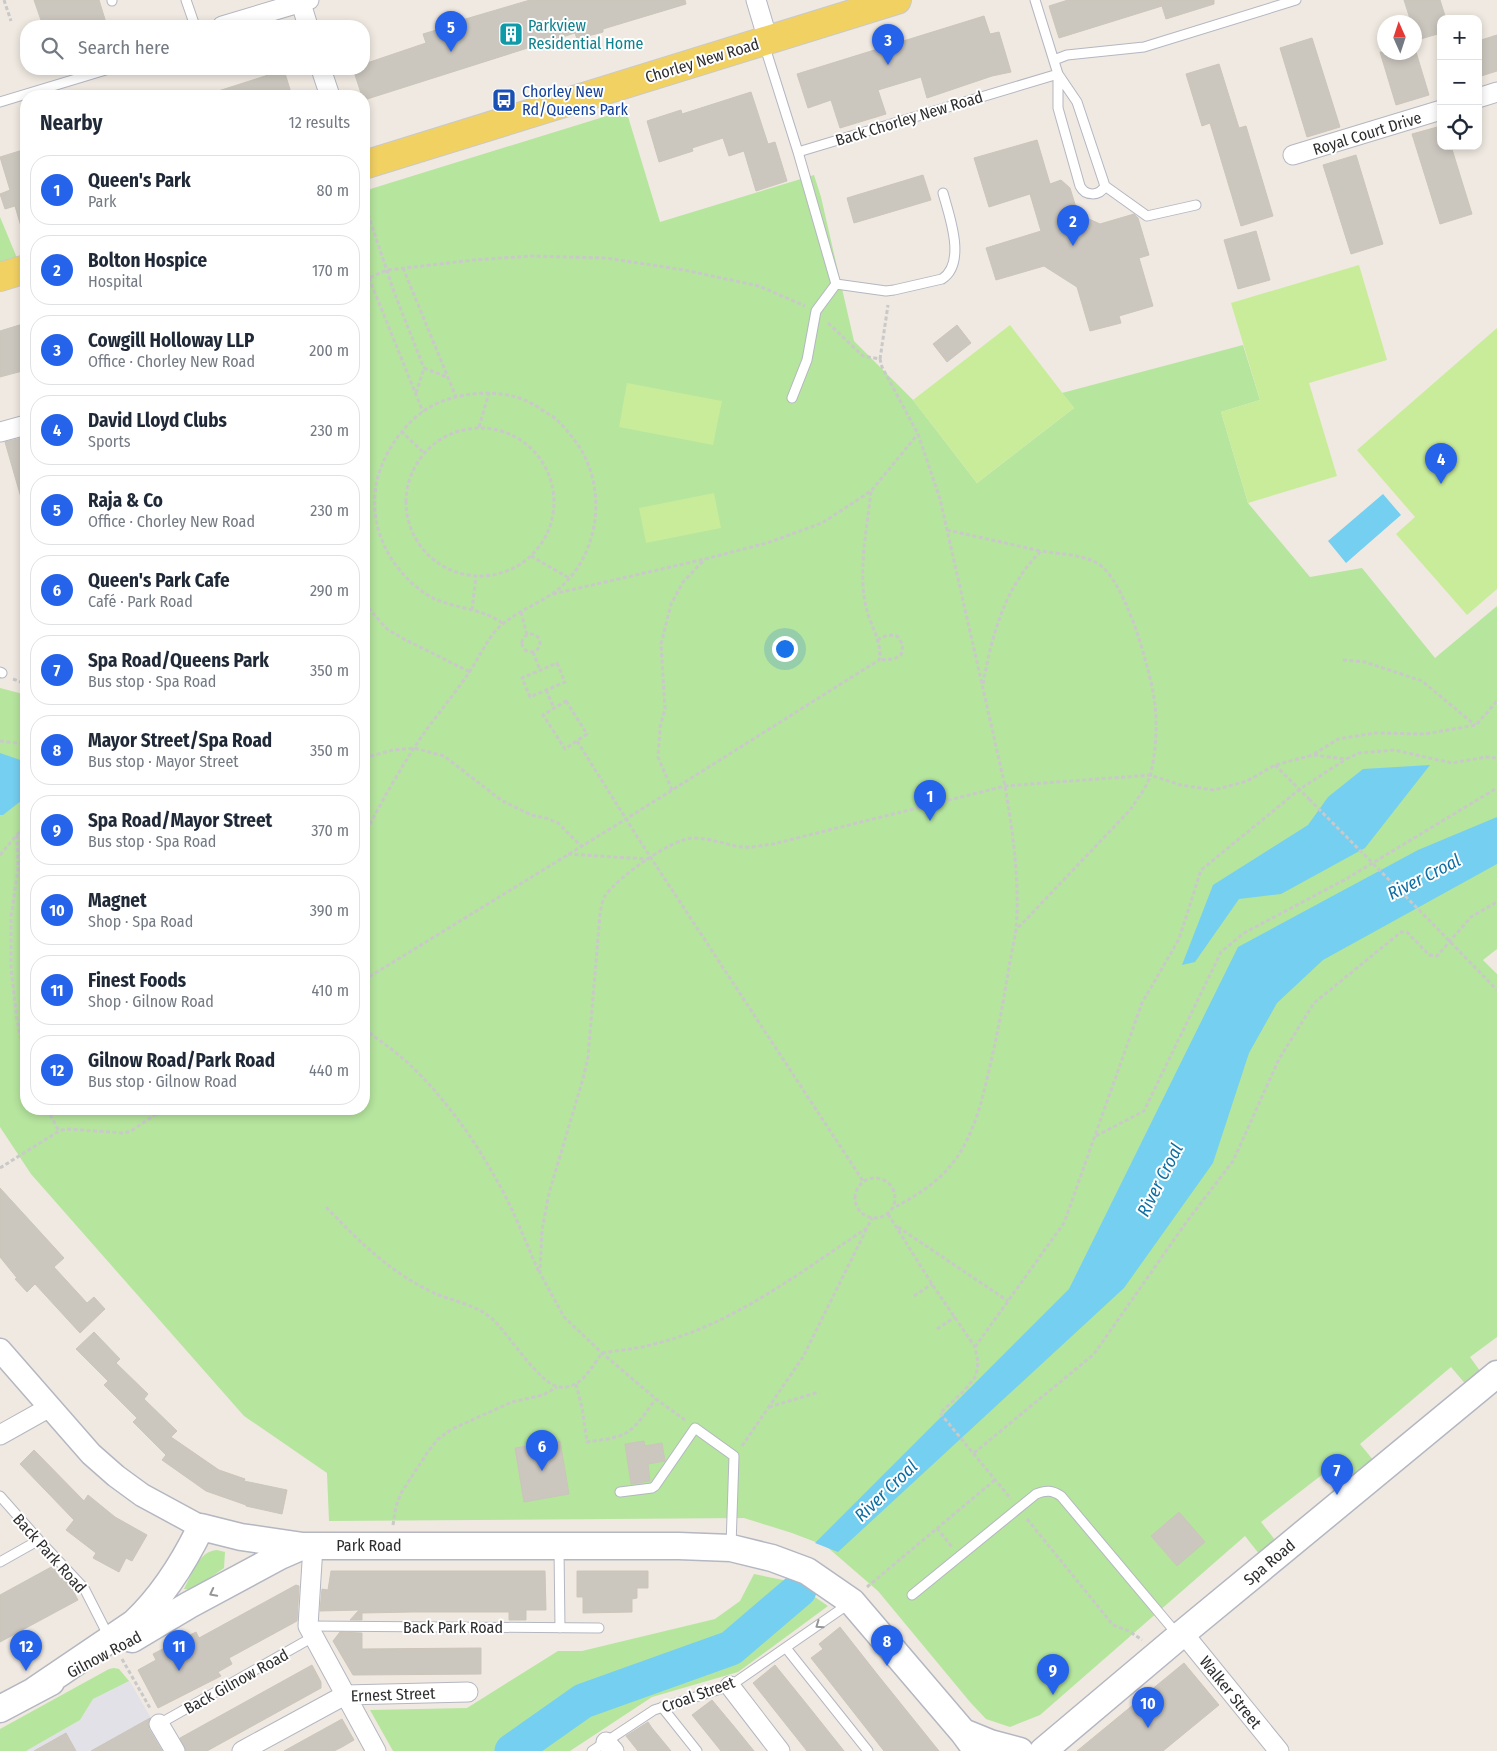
<!DOCTYPE html>
<meta charset="utf-8">
<style>
body{margin:0;font-family:"Fira Sans Condensed",sans-serif;background:#f6f6f7;color:#1f2937}
.controls{position:absolute;right:15px;top:15px;display:grid;overflow:hidden;border-radius:10px;box-shadow:0 2px 8px #0003}
.controls button{width:45px;height:45px;display:grid;place-items:center;padding:0;border:0;border-bottom:1px solid #e0e1e3;background:#fff;color:#1f2937;font:25px sans-serif}
.compass{position:absolute;left:1377px;top:15px;width:45px;height:45px;border-radius:50%;background:#fff;box-shadow:0 2px 8px #0003;rotate:357deg}
.you{position:absolute;left:784px;top:648px;width:18px;height:18px;margin:-12px;border:4px solid #fff;border-radius:50%;background:#1a73e8;box-shadow:0 0 0 8px #1a73e833}
.badge{display:grid;place-items:center;width:32px;height:32px;border-radius:50%;background:#2563eb;color:#fff;font-size:16px;font-weight:700}
.pin{position:absolute;translate:-50% -41px;filter:drop-shadow(0 1px 2px #0008)}
.pin::after{content:'';position:absolute;top:26px;width:18px;height:15px;background:inherit;clip-path:polygon(0 0,100% 0,50% 100%)}
.list{margin:0;padding:0;list-style:none}
h2{display:flex;justify-content:space-between;align-items:center;height:65px;margin:0;padding:0 20px;font-size:21px}
h2 small{font-size:16px;font-weight:400;color:#747a83}
.list li{display:grid;grid-template-columns:32px 1fr auto;gap:15px;align-items:center;box-sizing:border-box;height:70px;margin:0 10px 10px;padding:0 10px;border:1px solid #e0e1e3;border-radius:20px}
.list b{display:block;font-size:19px;white-space:nowrap}
.list p{margin:0;font-size:16px;white-space:nowrap;color:#747a83}
.list em{font-size:16px;font-style:normal;color:#747a83}
.icon{flex:none;width:28px;height:28px;fill:none;stroke:currentColor;stroke-width:2;stroke-linecap:round;stroke-linejoin:round}
.map{position:relative;flex:none;width:1497px;height:1751px;overflow:hidden}
.search{position:absolute;background:#fff;box-shadow:0 2px 8px #0003;left:20px;top:20px;width:350px;height:55px;display:flex;align-items:center;gap:12px;box-sizing:border-box;padding:0 18px;border-radius:20px;color:#747a83;font-size:19px}
.panel{position:absolute;background:#fff;box-shadow:0 2px 8px #0003;left:20px;top:90px;width:350px;height:1025px;border-radius:20px}
.map>svg:first-child{display:block}
.industrial{fill:#e3e1e8}
.green{fill:#b6e59e}
.pitch{fill:#c9ec9a}
.water{fill:#75cff0}
.lines{fill:none;stroke-linecap:round;stroke-linejoin:round}
.river{stroke:#75cff0;stroke-width:35}
.building{fill:#cbc7bf;stroke:#cbc5ba}
.service-casing{stroke:#b4b7c1;stroke-width:11}
.minor-casing{stroke:#b4b7c1;stroke-width:21}
.tertiary-casing{stroke:#b4b7c1;stroke-width:25}
.secondary-casing{stroke:#b4b7c1;stroke-width:29}
.primary-casing{stroke:#c9c9c9;stroke-width:30}
.path{stroke:#c9c9c9;stroke-width:3;stroke-dasharray:4 2.5;stroke-linecap:butt}
.service{stroke:#fff;stroke-width:9}
.minor{stroke:#fff;stroke-width:19}
.tertiary{stroke:#fff;stroke-width:22}
.secondary{stroke:#fff;stroke-width:26}
.primary{stroke:#f2d163;stroke-width:28}
.path-bridge{stroke:#c9c9c9;stroke-width:3;stroke-dasharray:4 2.5;stroke-linecap:butt}
.oneway{stroke:#969696}
.labels{text-anchor:middle;stroke-width:4;stroke-linejoin:round;paint-order:stroke}
.culture-label{font-size:16px;fill:#0d838f;stroke:#fff;text-anchor:start}
.street-label{font-size:16px;fill:#2e2e2e;stroke:#fff}
.transit-label{font-size:16px;fill:#164399;stroke:#fff;text-anchor:start}
.water-label{font-size:18px;font-style:italic;fill:#0d6fa3;stroke:#fff}
</style>
<div class="map">
<svg width="1497" height="1751" viewBox="0 0 1497 1751">
<rect width="100%" height="100%" fill="#efe9e1"/>
<path class="industrial" d="M129 1680 170 1751H26L80 1720 93 1699Z"/>
<path class="green" d="M626 110 660 222 814 175 821 197 854 341 913 400 977 483 1074 408 1062 393 1243 345 1260 400 1221 412 1248 503 1310 577 1362 568 1435 658 1497 606V949L1483 960 1497 974V1337L1470 1357 1488 1382 1473 1393 1451 1367 1360 1444 1378 1466 1358 1480 1341 1460 1261 1522 1283 1550 1267 1564 1245 1536 1040 1715 1010 1727 986 1719 970 1702 878 1591 826 1546 792 1533 744 1518 329 1521 327 1473 244 1416 31 1174 0 1127V688L23 694 26 688V1109H364V191Z
M0 217 22 270 0 277Z
M217 1550 225 1552 224 1568 192 1590 184 1589C192 1575 198 1551 217 1550Z
M754 1574 793 1582 828 1606 738 1672 652 1697 570 1751H393L370 1710 467 1708 558 1651H582L715 1619 740 1601Z
M114 1668 119 1669 129 1681 93 1699 80 1720 26 1751H0V1729L109 1669Z"/>
<path class="pitch" d="M1359 265 1387 360 1309 383 1337 476 1248 503 1221 412 1260 400 1231 303Z
M1010 325 1074 408 977 483 913 400Z
M1497 328V589L1467 615 1396 534 1415 517 1357 450Z
M627 383 722 401 713 445 619 427Z
M714 493 721 528 646 543 639 508Z"/>
<path class="water" d="M1383 494 1401 515 1346 563 1328 541Z
M0 753 26 762V797L3 815H0Z
M1430 765 1365 848 1281 894 1239 899 1195 962 1182 965 1213 885 1308 825 1328 797 1363 769Z
M1497 817V864L1323 960 1277 1003 1249 1053 1213 1163 1124 1288 838 1552 815 1543 1069 1289 1238 947 1418 850Z"/>
<g class="lines">
<path class="river" d="M512 1751 583 1701 731 1648 799 1590"/>
</g>
<path class="building" d="M34 0H99L107 26H43Z
M530 0H685L686 4 603 29V32L577 39 575 33 364 100V96H362L353 69H364V64L426 43 423 34 463 22 462 20Z
M1068 0H1214V4L1166 19 1162 6 1059 38 1049 6Z
M1404 0H1440L1446 19H1441V33L1417 40 1414 34V22H1411Z
M984 16 990 34 999 32 1011 72 992 76 927 98 921 77 878 90 886 114 840 128 831 100 808 108 797 74Z
M1497 35V71L1478 77V41Z
M1312 38 1340 127 1307 137 1280 48Z
M1380 52H1416L1429 95 1396 105Z
M1219 64 1239 128 1246 126 1273 216 1241 226 1210 123 1202 126 1186 74Z
M284 70 292 96H213L212 93Z
M751 92 768 144 775 142 787 181 756 191 744 151 729 156 723 138 692 148 693 151 659 162 647 121 681 110 682 114Z
M1441 126V146H1451L1472 214 1440 224 1412 134Z
M1037 140 1050 184 1061 180 1070 188 1078 214 1100 224 1134 214 1138 218 1149 255 1139 258 1153 306 1119 316 1121 323 1090 331 1077 287 1044 266 996 280 986 248 1041 231 1030 194 989 207 974 158Z
M26 149V230H22L15 206 5 209 0 194 10 190 0 157Z
M1356 155 1383 244 1351 254 1323 165Z
M923 175 931 200 854 223 847 198Z
M1256 231 1270 280 1238 289 1224 240Z
M26 323V370L0 377V331Z
M957 325 971 343 947 362 933 344Z
M26 437V501H22L5 442Z
M0 1188 64 1258 54 1267 87 1303 94 1297 105 1309 80 1333 35 1284 27 1292 15 1279 17 1278 0 1257Z
M94 1332 120 1359 116 1363 148 1394 144 1399 177 1431 171 1437 219 1470 245 1479 244 1481 287 1490 282 1514 246 1506V1505L206 1491 162 1460 166 1455 133 1422 137 1418 104 1385 108 1381 76 1349Z
M560 1441 569 1494 524 1502 515 1448Z
M644 1441 645 1446 662 1443 665 1461 648 1464 650 1481 631 1484 625 1444Z
M34 1450 84 1501 88 1495 115 1517 147 1535 132 1561 126 1558 119 1572 93 1558 96 1553 66 1530 74 1520 20 1464Z
M1179 1512 1205 1542 1177 1566 1151 1536Z
M53 1566 60 1579 65 1577 66 1578 78 1600 0 1642V1595Z
M331 1571H545L546 1610H526V1620H509V1612H412L362 1613V1620H350L359 1610 320 1611 322 1589 328 1590Z
M577 1571H648V1588H637V1598L632 1599V1612L583 1613V1597H577Z
M296 1585 299 1586 297 1621 229 1658 232 1664 218 1672 221 1676 158 1708 138 1670 156 1660 153 1654 196 1632 199 1638Z
M840 1627 877 1674 939 1751H884L811 1658 823 1649 819 1644Z
M340 1632 362 1633V1649L481 1648V1674L353 1675 333 1641Z
M1184 1663 1219 1705 1163 1751H1077Z
M312 1665 321 1682V1688L207 1751H186L180 1738Z
M775 1665 813 1712 844 1751H807L753 1683Z
M712 1700 737 1730 754 1751H721L692 1715Z
M150 1718 148 1724 149 1729 162 1751H91Z
M342 1719 354 1740 342 1747 334 1751H284Z
M648 1722 652 1728 671 1751H638L626 1736Z
M66 1733 76 1751H34Z"/>
<g class="lines">
<g class="service-casing">
<path id="service" d="M112 0V1
M186 0 195 26
M1035 0 1058 74 1077 102 1105 186C1099 197 1085 196 1080 186L1058 108V74
M764 44 798 152 836 284 816 311 807 360 792 398
M1054 60 1067 55 1144 47 1296 0
M0 102 109 69
M798 152 1058 74
M1105 186 1147 216 1196 205
M836 284 886 291 894 290 942 279C967 263 949 215 943 193
M0 672 2 673
M620 1492 652 1488 655 1486 695 1428 734 1456 731 1546
M0 1496 39 1540 84 1588 109 1637
M559 1549 560 1628
M0 1562 39 1540
M912 1595 1036 1494C1046 1490 1052 1490 1061 1496L1177 1634
M308 1626 599 1628
M786 1648 868 1751
M662 1707 697 1751
M159 1724 313 1637
M592 1751 654 1710 730 1686 850 1603"/>
</g>
<g class="minor-casing">
<path id="minor" d="M300 0 308 26
M756 0 768 40
M222 26 309 0
M321 69 330 96
M1478 98 1497 92
M1293 155 1441 110
M0 432 26 425
M0 1435 50 1407
M313 1546 308 1626 376 1751
M1183 1633 1279 1751
M730 1686 780 1751
M159 1724 175 1751
M606 1742 614 1751
M242 1751 345 1695 468 1692"/>
</g>
<g class="tertiary-casing">
<path id="tertiary" d="M0 1350 91 1454 116 1476 142 1495 201 1527"/>
</g>
<g class="secondary-casing">
<path id="secondary" d="M132 1639 189 1605 280 1556 303 1546
M35 1690 134 1623C163 1596 184 1562 201 1527L241 1537 303 1546H679L731 1548 772 1558 807 1571 852 1602 963 1732 977 1751
M0 1709 51 1682
M963 1732 990 1743 1020 1751
M1043 1751 1183 1633 1497 1374"/>
</g>
<g class="primary-casing">
<path id="primary" d="M364 165 897 0
M0 277 26 269"/>
</g>
<path class="path" d="M4 0 11 21
M364 202 394 292 424 368
M403 268 456 397
M369 278 423 412
M364 280 387 270 473 260 531 256 606 258 684 270 759 286 805 306
M828 323 863 356 880 359 882 367 918 434 940 499 1005 786C1013 833 1020 882 1016 930 1014 942 1011 955 1009 967 1004 997 999 1027 992 1057 984 1092 977 1129 955 1160 940 1181 915 1197 893 1208
M880 359 888 305
M416 393 424 368 447 377
M479 427 489 393
M406 502a74 74 0 1 1 148 0a74 74 0 1 1-148 0Z
M401 431 424 453
M947 530 1041 551
M531 556 569 578
M553 594 705 559 767 543 822 523 871 491 918 434
M364 603 387 629 404 639 470 672
M472 610 476 576
M521 612 527 635
M522 643a9 9 0 1 1 18 0a9 9 0 1 1-18 0Z
M877 640C884 636 889 634 897 636L903 645 901 655 894 659 879 660
M533 652 540 670
M1343 660 1365 662 1422 681 1475 725
M557 663 565 682 530 697 522 678Z
M13 679 26 684
M983 684C992 635 1004 588 1041 551 1059 554 1080 554 1097 563 1125 579 1149 666 1154 698 1158 722 1156 750 1151 773 1148 786 1137 799 1130 810L1016 930
M546 690 554 708
M566 701 587 734 565 749 543 715Z
M0 741 26 744
M577 741 638 838 863 1181
M1314 754 1338 739 1375 733 1425 734 1476 725 1497 701
M364 758 393 750 414 748 444 756 501 800 531 815 546 818 558 823 581 846
M1275 765 1309 799
M672 790 658 757 660 727 665 709 661 644 671 604 683 582 705 559
M17 835 18 869 11 916V969L17 1021 26 1059
M364 836C379 806 396 776 414 748 431 721 453 697 470 671 478 659 484 646 493 634 511 611 542 605 563 585 603 547 607 479 572 437 566 429 560 422 552 416 544 412 536 405 527 401 502 390 469 391 443 401 421 409 405 425 393 444 359 495 374 556 423 592 446 609 479 606 502 623
M568 854 647 859
M0 855 26 824
M1428 919 1497 990
M364 980 626 819 879 660C883 644 871 626 867 611 857 573 867 530 871 491
M364 1029C379 1040 395 1051 409 1064 443 1096 473 1137 496 1179 513 1208 525 1241 539 1272
M47 1109 59 1131
M1096 1136 1144 1111 1221 952 1244 933 1346 879 1497 788
M0 1168 59 1131 66 1129 124 1133 131 1131 164 1109
M855 1198a20 20 0 1 1 40 0a20 20 0 1 1-40 0Z
M326 1207C359 1241 388 1271 432 1292 451 1301 475 1304 491 1318 508 1332 539 1385 560 1387 581 1389 591 1368 602 1353 619 1350 637 1349 654 1344 731 1326 802 1271 867 1228L872 1218
M888 1214 932 1284 975 1347 978 1362 976 1376 964 1391 940 1413 1011 1499
M898 1227 1008 1301
M914 1296 932 1284
M937 1329 955 1317
M975 1347 1064 1223 1142 1003 1179 939 1201 870 1300 789 1346 759
M576 1384 582 1408 587 1442C599 1440 615 1439 626 1433 638 1426 647 1410 656 1399
M769 1407 819 1392
M685 1420 656 1399 602 1353 564 1317 540 1273 542 1230 549 1193 583 1079 588 1057 600 914C601 908 602 901 605 896 618 877 671 839 693 838 711 838 726 845 742 847 752 848 763 845 773 844L1005 786 1150 775 1181 785 1214 790 1247 781 1275 765 1313 755 1346 759 1359 753 1394 750 1452 763 1486 757 1497 758
M742 1446 803 1357 867 1228
M974 1453 1094 1354 1185 1224 1233 1161 1279 1059 1314 1003 1401 932H1407L1429 955 1437 956 1471 917 1497 902
M1027 1519 1113 1625 1129 1631 1142 1640
M393 1525 396 1506 401 1493 427 1453 438 1439 452 1429 512 1402 543 1395 557 1387
M937 1528 952 1547
M867 1587 996 1479
M122 1659 150 1708"/>
<use href="#service" class="service"/>
<use href="#minor" class="minor"/>
<use href="#tertiary" class="tertiary"/>
<use href="#secondary" class="secondary"/>
<use href="#primary" class="primary"/>
<path class="path-bridge" d="M1309 799 1428 919"/>
</g>
<defs><path id="oneway-chevron" d="M-2-3.5L2.5 0L-2 3.5" fill="none" stroke-width="1.6" stroke-linecap="round" stroke-linejoin="round" transform="scale(1.25)"/></defs>
<g class="oneway">
<use href="#oneway-chevron" transform="translate(213 1593) rotate(153)"/>
<use href="#oneway-chevron" transform="translate(819 1625) rotate(145)"/>
</g>
<defs>
<g id="building-square" transform="scale(1.25)"><rect x="-9" y="-9" width="18" height="18" rx="4" fill="#0f9aa8" stroke="#fff"/><path d="M-4-6H4V6H1V3H-1V6H-4ZM-2.5-4.3h1.7v1.8h-1.7ZM.8-4.3h1.7v1.8H.8ZM-2.5-1h1.7V.8h-1.7ZM.8-1h1.7V.8H.8Z" fill="#fff"/></g>
<g id="bus-square" transform="scale(1.25)"><rect x="-9" y="-9" width="18" height="18" rx="4" fill="#1a4fb4" stroke="#fff"/><path d="M-5-6H5V4H4V6H2V4H-2V6H-4V4H-5ZM-3.5-4V0h7V-4ZM-3.5 1.2v1.5H-2V1.2ZM2 1.2v1.5H3.5V1.2Z" fill="#fff"/></g>
</defs>
<g fill-rule="evenodd">
<use href="#building-square" x="511" y="34"/>
<use href="#bus-square" x="504" y="100"/>
</g>
<g class="labels">
<g class="culture-label">
<text x="528" y="31">Parkview<tspan x="528" dy="18">Residential Home</tspan></text>
</g>
<g class="street-label">
<text transform="translate(702 60) rotate(-17)" y="6">Chorley New Road</text>
<text transform="translate(909 118) rotate(-17)" y="6">Back Chorley New Road</text>
<text transform="translate(1367 133) rotate(-17)" y="6">Royal Court Drive</text>
<text x="369" y="1551">Park Road</text>
<text transform="translate(50 1553) rotate(48)" y="6">Back Park Road</text>
<text transform="translate(1269 1562) rotate(-40)" y="6">Spa Road</text>
<text x="453" y="1633">Back Park Road</text>
<text transform="translate(104 1654) rotate(-28)" y="6">Gilnow Road</text>
<text transform="translate(236 1681) rotate(-29)" y="6">Back Gilnow Road</text>
<text transform="translate(1231 1692) rotate(51)" y="6">Walker Street</text>
<text transform="translate(393 1694) rotate(-2)" y="6">Ernest Street</text>
<text transform="translate(698 1694) rotate(-20)" y="6">Croal Street</text>
</g>
<g class="transit-label">
<text x="522" y="97">Chorley New<tspan x="522" dy="18">Rd/Queens Park</tspan></text>
</g>
<g class="water-label">
<text transform="translate(1424 877) rotate(-27)" y="6">River Croal</text>
<text transform="translate(1160 1180) rotate(-63)" y="6">River Croal</text>
<text transform="translate(886 1491) rotate(-44)" y="6">River Croal</text>
</g>
</g>
</svg>
<div class="controls">
<button>+</button>
<button>−</button>
<button><svg class="icon" aria-label="locate" viewBox="0 0 24 24"><circle cx="12" cy="12" r="6"/><path d="M12 2v4M12 18v4M2 12h4M18 12h4"/></svg></button>
</div>
<svg class="compass" viewBox="-18 -18 36 36"><path d="M0-13l5 13h-10z" fill="#e53935"/><path d="M0 13l5-13h-10z" fill="#747a83"/></svg>
<div class="you"></div>
<div class="pin badge" style="left:930px;top:821px">1</div>
<div class="pin badge" style="left:1073px;top:246px">2</div>
<div class="pin badge" style="left:888px;top:65px">3</div>
<div class="pin badge" style="left:1441px;top:484px">4</div>
<div class="pin badge" style="left:451px;top:52px">5</div>
<div class="pin badge" style="left:542px;top:1471px">6</div>
<div class="pin badge" style="left:1337px;top:1495px">7</div>
<div class="pin badge" style="left:887px;top:1666px">8</div>
<div class="pin badge" style="left:1053px;top:1695px">9</div>
<div class="pin badge" style="left:1148px;top:1728px">10</div>
<div class="pin badge" style="left:179px;top:1671px">11</div>
<div class="pin badge" style="left:26px;top:1671px">12</div>
<div class="search"><svg class="icon" aria-label="search" viewBox="0 0 24 24"><circle cx="10" cy="10" r="6"/><path d="M15 15l6 6"/></svg>Search here</div>
<section class="panel">
<h2>Nearby<small>12 results</small></h2>
<ul class="list">
<li><span class="badge">1</span><div><b>Queen's Park</b><p>Park</p></div><em>80 m</em></li>
<li><span class="badge">2</span><div><b>Bolton Hospice</b><p>Hospital</p></div><em>170 m</em></li>
<li><span class="badge">3</span><div><b>Cowgill Holloway LLP</b><p>Office · Chorley New Road</p></div><em>200 m</em></li>
<li><span class="badge">4</span><div><b>David Lloyd Clubs</b><p>Sports</p></div><em>230 m</em></li>
<li><span class="badge">5</span><div><b>Raja &amp; Co</b><p>Office · Chorley New Road</p></div><em>230 m</em></li>
<li><span class="badge">6</span><div><b>Queen's Park Cafe</b><p>Café · Park Road</p></div><em>290 m</em></li>
<li><span class="badge">7</span><div><b>Spa Road/Queens Park</b><p>Bus stop · Spa Road</p></div><em>350 m</em></li>
<li><span class="badge">8</span><div><b>Mayor Street/Spa Road</b><p>Bus stop · Mayor Street</p></div><em>350 m</em></li>
<li><span class="badge">9</span><div><b>Spa Road/Mayor Street</b><p>Bus stop · Spa Road</p></div><em>370 m</em></li>
<li><span class="badge">10</span><div><b>Magnet</b><p>Shop · Spa Road</p></div><em>390 m</em></li>
<li><span class="badge">11</span><div><b>Finest Foods</b><p>Shop · Gilnow Road</p></div><em>410 m</em></li>
<li><span class="badge">12</span><div><b>Gilnow Road/Park Road</b><p>Bus stop · Gilnow Road</p></div><em>440 m</em></li>
</ul>
</section>
</div>
